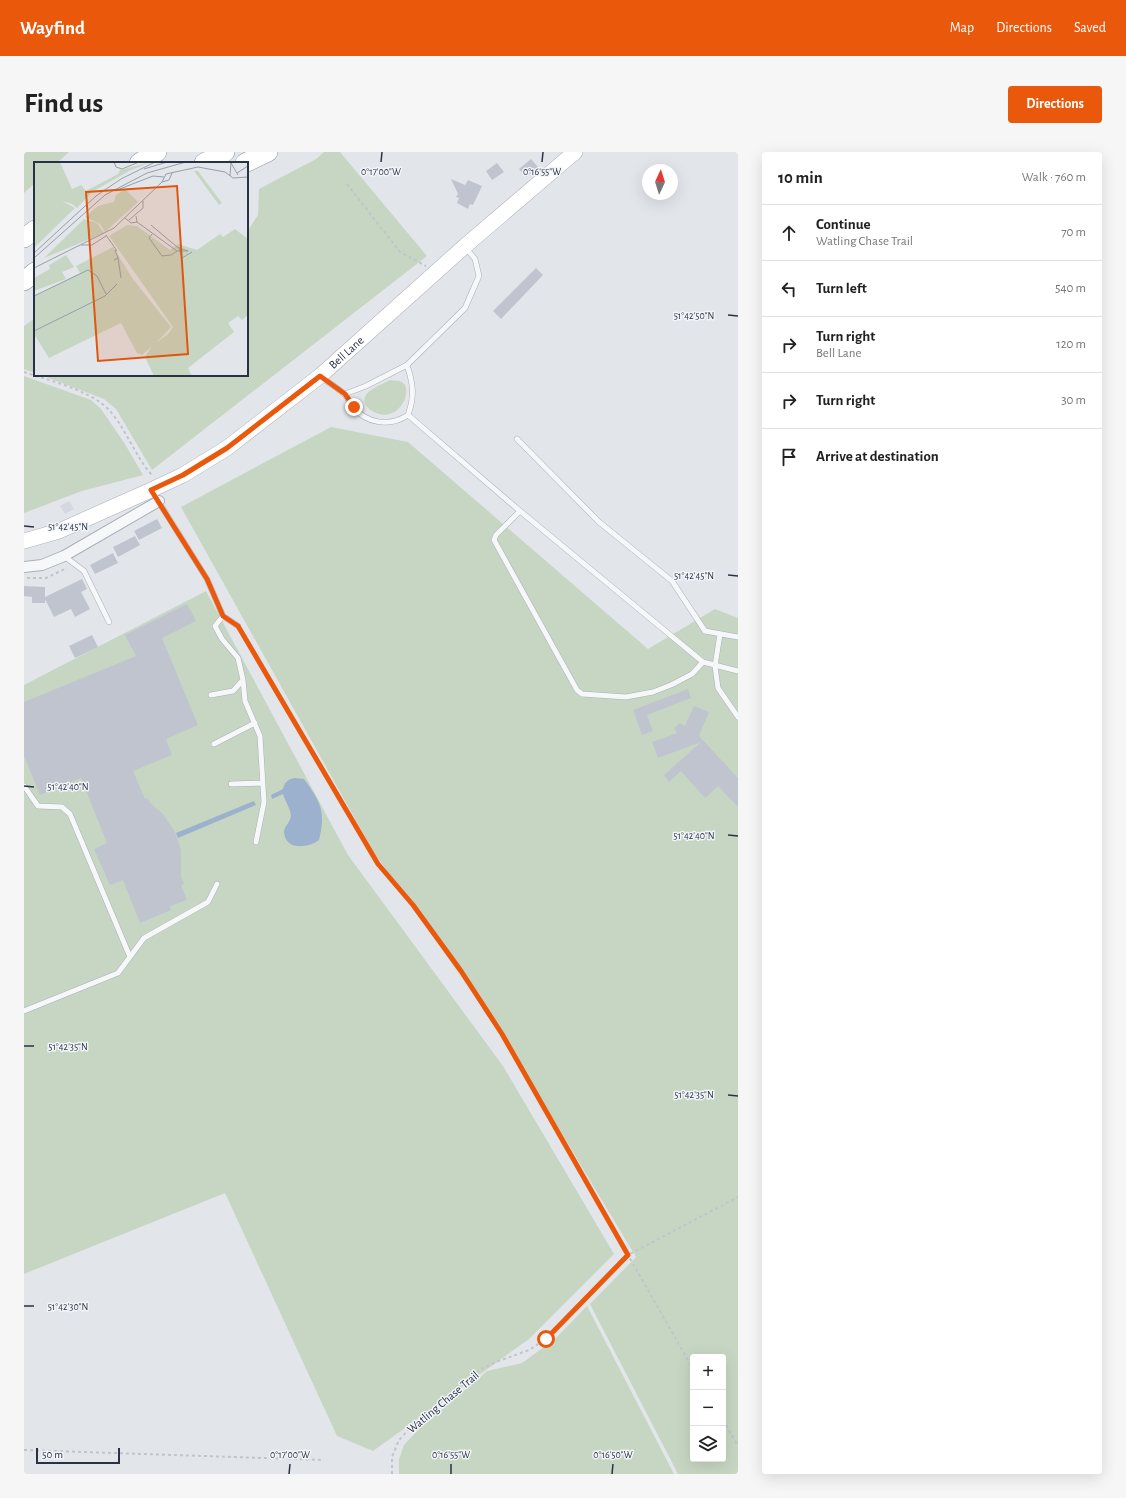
<!DOCTYPE html>
<meta charset="utf-8">
<style>
body{margin:0;font-family:"Alegreya Sans",sans-serif;background:#f6f6f6;color:#222}
.controls{position:absolute;right:12px;bottom:12px;display:grid;overflow:hidden;border-radius:4px;box-shadow:0 4px 16px #0002}
.controls button{width:36px;height:36px;display:grid;place-items:center;padding:0;border:0;border-bottom:1px solid #e0e0e0;background:#fff;color:#222;font:20px sans-serif}
.compass{position:absolute;left:618px;top:12px;width:36px;height:36px;border-radius:50%;background:#fff;box-shadow:0 4px 16px #0002;rotate:4deg}
.scale{position:absolute;left:12px;bottom:10px;width:84px;box-sizing:border-box;padding-left:4px;border:2px solid #293245;border-top:0;font-size:11px;line-height:14px;white-space:nowrap;color:#293245;-webkit-text-stroke:3px #f2f5f8;paint-order:stroke}
.stop{position:absolute;width:12px;height:12px;margin:-9px;border:3px solid #ea580c;border-radius:50%;background:#fff}
.stop.end{background:#ea580c;border-color:#fff;box-shadow:0 1px 4px #0008}
.list{margin:0;padding:0;list-style:none}
h2{display:flex;justify-content:space-between;align-items:center;height:52px;margin:0;padding:0 16px;font-size:17px}
h2 small{font-size:13px;font-weight:400;color:#767676}
.list li{display:grid;grid-template-columns:26px 1fr auto;gap:12px;align-items:center;box-sizing:border-box;height:56px;padding:0 16px;border-top:1px solid #e0e0e0}
.list b{display:block;font-size:15px;white-space:nowrap}
.list p{margin:0;font-size:13px;white-space:nowrap;color:#767676}
.list em{font-size:13px;font-style:normal;color:#767676}
.icon{flex:none;width:22px;height:22px;fill:none;stroke:currentColor;stroke-width:2;stroke-linecap:round;stroke-linejoin:round}
.map{position:relative;flex:none;width:714px;height:1322px;overflow:hidden;border-radius:4px}
header{display:flex;align-items:center;gap:24px;box-sizing:border-box;height:56px;padding:0 20px;background:#ea580c;color:#fff}
header strong{font-size:19px}
nav{display:flex;gap:22px;margin-inline-start:auto;font-size:14px}
.intro{display:flex;align-items:center;justify-content:space-between;box-sizing:border-box;height:96px;padding:0 24px}
h1{margin:0;font-size:28px}
.button{padding:10px 18px;border-radius:4px;background:#ea580c;color:#fff;font-size:14px;font-weight:700}
main{display:flex;gap:24px;padding:0 24px}
aside{flex:1;background:#fff;border-radius:4px;box-shadow:0 4px 16px #0002}
.map>svg:first-child{display:block}
.built{fill:#d4d8e1}
.green{fill:#c7d6c3;fill-rule:evenodd}
.water{fill:#9cb1cd}
.building{fill:#bfc4cf}
.lines{fill:none;stroke-linecap:round;stroke-linejoin:round}
.lane-casing{stroke:#aab0b9;stroke-width:6}
.street-casing{stroke:#aab0b9;stroke-width:12}
.secondary-casing{stroke:#aab0b9;stroke-width:16}
.highway-casing{stroke:#8992a3;stroke-width:20}
.path{stroke:#c1c4ca;stroke-width:2;stroke-dasharray:3 3;stroke-linecap:butt}
.lane{stroke:#f6f7f9;stroke-width:5}
.street{stroke:#f6f7f9;stroke-width:10}
.secondary{stroke:#fff;stroke-width:15}
.highway{stroke:#fff;stroke-width:19}
.route{stroke:#ea580c;stroke-width:5}
.ticks{fill:none;stroke:#293245;stroke-width:1.5}
.labels{text-anchor:middle;stroke-width:3;stroke-linejoin:round;paint-order:stroke}
.street-label{font-size:12px;fill:#293245;stroke:#f2f5f8}
.inset-road{fill:none;stroke:#989ea9;stroke-width:1}
.view{fill:#de570f;fill-opacity:0.15;stroke:#de570f;stroke-width:2}
.inset-edge{fill:none;stroke:#293245;stroke-width:2}
.ticks-label{font-size:10px;text-anchor:middle;fill:#293245;stroke:#f2f5f8;stroke-width:3;stroke-linejoin:round;paint-order:stroke}
</style>
<header>
<strong>Wayfind</strong>
<nav><a>Map</a><a>Directions</a><a>Saved</a></nav>
</header>
<div class="intro"><h1>Find us</h1><a class="button">Directions</a></div>
<main>
<div class="map">
<svg width="714" height="1322" viewBox="0 0 714 1322">
<rect width="100%" height="100%" fill="#e2e6eb"/>
<path class="built" d="M45 349 50 357 41 362 36 354Z"/>
<path class="green" d="M0 0H45L33 11H11V31L0 41Z
M300 0H316L403 104 128 318 92 257 80 247 17 223H223V80L234 63 235 37 292 7Z
M11 166V221L0 217V174Z
M0 224 67 248 77 257 101 292 119 323 58 339 0 361Z
M366 228C370 229 374 228 378 230 389 236 378 268 355 262 349 260 343 257 341 251 337 239 357 233 366 228Z
M307 275 384 290 624 497 691 457 714 466V1322H654L566 1152 612 1105 481 887 349 699 157 355ZM669 1205H699V1307H669Z
M182 439 324 703 479 914 590 1102 505 1187 349 1299 313 1284 201 1041 0 1122V533Z
M563 1154 650 1322H375V1307L380 1293 395 1277 463 1219 498 1211 531 1187Z"/>
<path class="water" d="M270 626 280 627C297 650 302 660 295 688 285 696 261 699 260 680 260 674 267 670 267 663 266 656 261 649 259 642L248 647 247 643 259 637C261 630 263 628 270 626Z
M230 649 232 653 154 686 152 681Z"/>
<path class="building" d="M507 7 514 15 502 25 495 17Z
M473 11 480 20 468 28 462 19Z
M427 27 441 33 444 28 458 34 449 53 446 52 444 57 433 51 435 46 432 45 434 42Z
M512 116 519 123 477 167 469 159Z
M133 367 138 376 115 388 110 379Z
M111 384 116 393 94 405 89 395Z
M89 401 94 411 71 422 66 413Z
M58 427 63 437 57 440 66 457 51 465 47 457 30 465 21 447V451H8V445L0 444V434L21 435V445Z
M163 452 172 469 138 486 174 573 142 587 148 603 109 619 121 647 124 646 126 651 139 662 151 680 157 698V725L160 732 157 733 163 748 146 754 147 758 116 771 99 728 86 733 70 697 83 691 57 626 16 643 0 604V550L112 504 101 483Z
M68 483 74 495 51 506 45 494Z
M664 537 667 546 623 563 629 579 618 583 609 558Z
M670 554 685 560 675 584 714 626V655L694 634 681 646 657 619 645 630 640 623 677 590 634 606 628 590 653 581 650 576 656 571 661 574Z"/>
<g class="lines">
<g class="lane-casing">
<path id="lane" d="M383 213C389 231 391 244 384 263L496 359 679 510 714 519
M298 226C305 231 314 236 320 242 324 245 326 251 329 255 343 272 366 275 384 263
M321 242 342 234 383 213 441 156 455 124 451 107 441 95
M493 287 575 370 648 429 681 479 714 485
M128 339 183 427 199 464 214 474
M496 359 472 383 470 388 553 538 558 542 602 545 629 540 647 533 668 522 679 510
M40 404 60 419 85 470
M696 482 691 514 694 536 714 565
M219 528 221 549 236 584 240 650 232 690
M187 543 209 539 219 528 214 506 198 487 191 474 199 464
M190 592 231 571
M207 632 239 631
M0 634 14 654 38 655 46 662 106 805
M0 859 94 821 120 786 184 750 193 732"/>
</g>
<g class="street-casing">
<path id="street" d="M0 415 18 413 40 404 135 349"/>
</g>
<g class="secondary-casing">
<g id="secondary">
<path id="s1" d="M0 389 35 379 127 338 159 323 203 296 296 224 441 94 551 0"/>
</g>
</g>
<g class="highway-casing">
<path id="highway" d="M115 11 133 0
M180 11 201 0
M221 11 244 0
M0 86 11 78
M0 129 11 120"/>
</g>
<path class="path" d="M323 32 376 100 402 114
M0 220C26 229 67 238 86 259 102 277 112 306 128 323
M3 426H22L43 416
M218 480 354 712 389 753 437 819 478 882 669 1217
M699 1268 714 1294
M0 1298 300 1308
M368 1322V1305L375 1288 389 1273 454 1219 472 1210 505 1198 522 1187 604 1103 714 1045"/>
<use href="#lane" class="lane"/>
<use href="#street" class="street"/>
<use href="#secondary" class="secondary"/>
<use href="#highway" class="highway"/>
</g>
<g class="lines">
<path class="route" d="M330 255 321 242 296 224 203 296 159 323 127 338 183 427 199 464 214 474 354 712 389 753 437 819 478 882 604 1103 522 1187"/>
</g>
<path class="ticks" d="M357 10 358 0M518 10 519 0M704 163 714 164M0 374 10 375M704 423 714 424M0 634 10 635M704 683 714 684M0 894H10M704 943 714 944M0 1154H10M265 1322 266 1312M427 1322V1312M588 1322 589 1312"/>
<g class="labels">
<g class="street-label">
<text dy="4" stroke="none"><textPath href="#s1" startOffset="377">Bell Lane</textPath></text>
<text transform="translate(419 1250) rotate(-40)" y="4">Watling Chase Trail</text>
</g>
</g>
<g transform="translate(10 10)">
<rect width="214" height="214" fill="#e2e6eb"/>
<path d="M0 0H26L38 27 47 23 52 29 84 12 86 8 117 0 95 9 58 30 43 46 38 42 41 39 38 42 28 39 41 46 0 86ZM160 9H164L188 41 185 43ZM91 27 104 40 71 70 66 62 51 55 64 44 80 40 82 33ZM50 57 63 61 70 71 10 96ZM93 63 103 64 136 88 144 82 163 88 186 72 189 75 201 67 214 77V153L208 158 204 154 194 161 200 170 154 206 158 214H120L111 195 118 184 108 193 103 191 87 161 15 196 0 172V134L46 111 42 104 79 85 99 117 137 165 122 181 134 172 139 165 75 74ZM32 93 40 105 28 110 32 117 0 129V116L16 107 15 103Z" fill="#c7d6c3"/>
<path class="inset-road" d="M80 0 82 5 88 7 105 0M197 1 204 13M110 7 133 0M203 11 214 4M196 14 197 1M128 20 135 18 138 11M83 28 119 14 130 15M102 54 103 60 143 89H154M91 56 97 61 103 60M95 58 109 46V39M117 63 143 85 154 89M118 72 115 76 128 94 137 93 143 89M72 73 83 89M47 83H58L72 74M145 86 148 96 158 90M0 91 62 34 87 17 121 0M0 96 71 33 113 11 152 0M84 96 87 116M80 98 84 96 81 88M0 106 80 66 128 20 132 12 164 5 191 10 199 16 214 15M0 134 54 108 63 114 72 132M0 169 71 134 83 122"/>
<path class="view" d="M143 24 154 192 64 199 52 30Z"/>
<rect width="214" height="214" class="inset-edge"/>
</g>
<g class="ticks-label">
<text x="357" y="23">0°17'00"W</text>
<text x="518" y="23">0°16'55"W</text>
<text x="670" y="167">51°42'50"N</text>
<text x="44" y="378">51°42'45"N</text>
<text x="670" y="427">51°42'45"N</text>
<text x="44" y="638">51°42'40"N</text>
<text x="670" y="687">51°42'40"N</text>
<text x="44" y="898">51°42'35"N</text>
<text x="670" y="946">51°42'35"N</text>
<text x="44" y="1158">51°42'30"N</text>
<text x="266" y="1306">0°17'00"W</text>
<text x="427" y="1306">0°16'55"W</text>
<text x="589" y="1306">0°16'50"W</text>
</g>
</svg>
<div class="controls">
<button>+</button>
<button>−</button>
<button><svg class="icon" aria-label="layers" viewBox="0 0 24 24"><path d="M12 4l9 5-9 5-9-5zM3 14l9 5 9-5"/></svg></button>
</div>
<svg class="compass" viewBox="-18 -18 36 36"><path d="M0-13l5 13h-10z" fill="#e53935"/><path d="M0 13l5-13h-10z" fill="#767676"/></svg>
<div class="scale">50 m</div>
<div class="stop" style="left:522px;top:1187px"></div>
<div class="stop end" style="left:330px;top:255px"></div>
</div>
<aside>
<h2>10 min<small>Walk · 760 m</small></h2>
<ul class="list">
<li><svg class="icon" aria-label="ahead" viewBox="0 0 24 24"><path d="M12 20V5M6 11l6-6 6 6"/></svg><div><b>Continue</b><p>Watling Chase Trail</p></div><em>70 m</em></li>
<li><svg class="icon" aria-label="left" viewBox="0 0 24 24"><path d="M17 20v-9H6M10 6l-5 5 5 5"/></svg><div><b>Turn left</b></div><em>540 m</em></li>
<li><svg class="icon" aria-label="right" viewBox="0 0 24 24"><path d="M7 20v-9h11M14 6l5 5-5 5"/></svg><div><b>Turn right</b><p>Bell Lane</p></div><em>120 m</em></li>
<li><svg class="icon" aria-label="right" viewBox="0 0 24 24"><path d="M7 20v-9h11M14 6l5 5-5 5"/></svg><div><b>Turn right</b></div><em>30 m</em></li>
<li><svg class="icon" aria-label="arrive" viewBox="0 0 24 24"><path d="M6 21V4h12l-3 4 3 4H6"/></svg><div><b>Arrive at destination</b></div></li>
</ul>
</aside>
</main>
